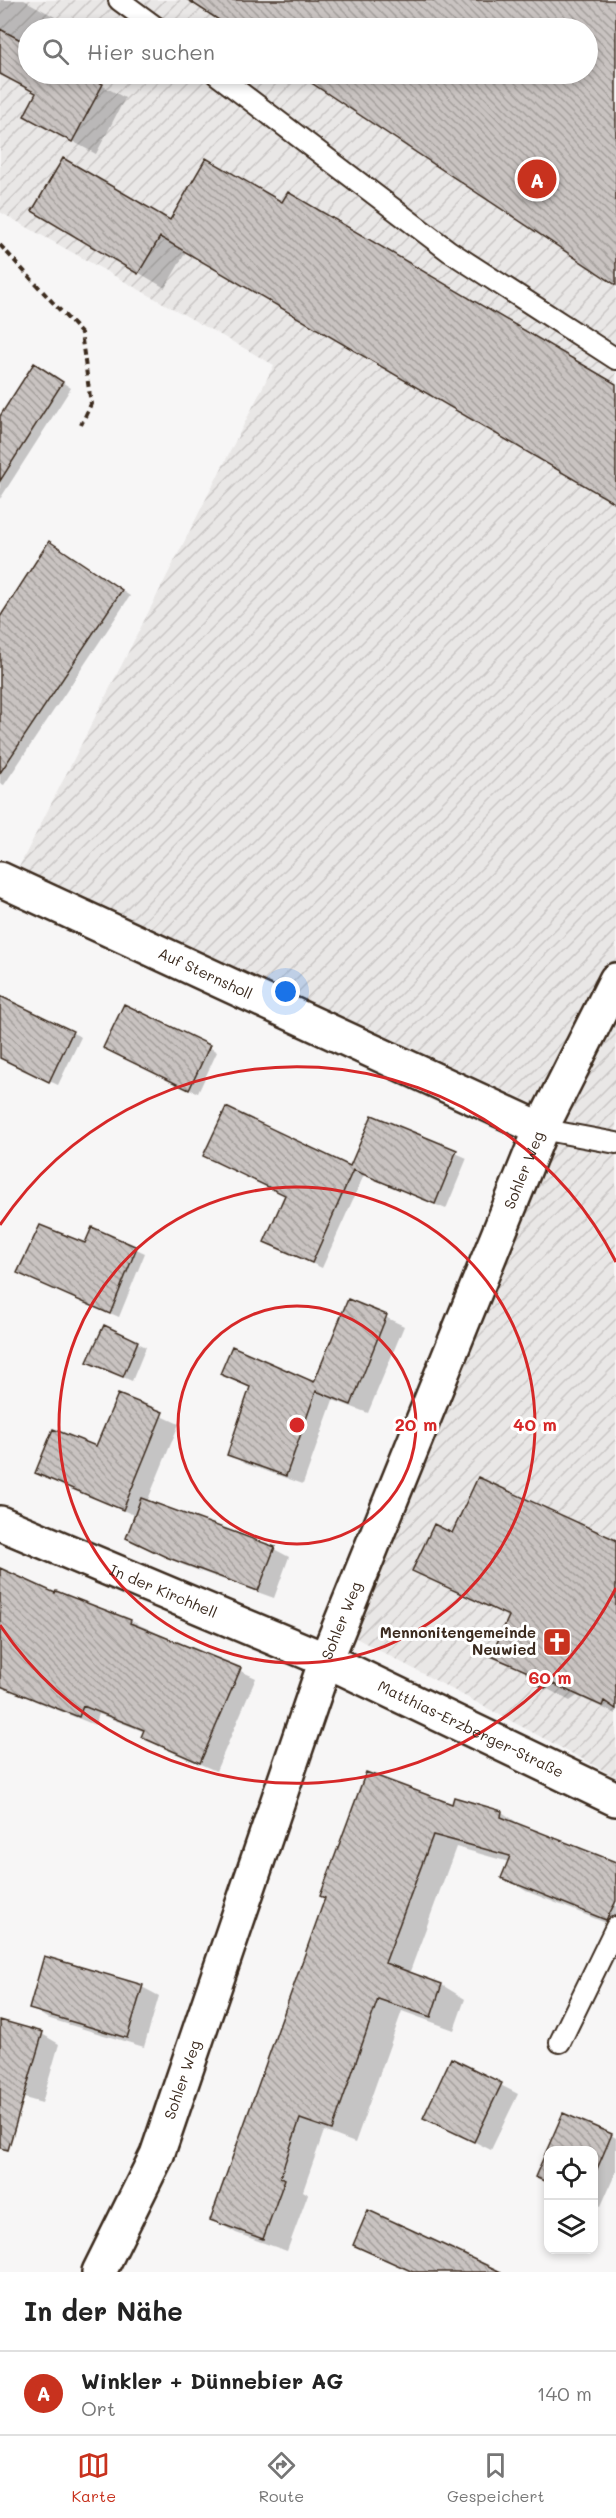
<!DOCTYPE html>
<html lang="de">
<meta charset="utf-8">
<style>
body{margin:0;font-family:Mali,sans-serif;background:#f2f2f2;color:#222}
.controls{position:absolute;right:18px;bottom:18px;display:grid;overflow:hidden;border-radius:12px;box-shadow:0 3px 9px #0003}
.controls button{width:54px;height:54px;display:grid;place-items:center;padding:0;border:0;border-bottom:2px solid #e0e0e0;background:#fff;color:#222;font:30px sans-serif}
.you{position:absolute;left:286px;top:992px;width:21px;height:21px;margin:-15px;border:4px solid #fff;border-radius:50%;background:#1a73e8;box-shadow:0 0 0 9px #1a73e833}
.badge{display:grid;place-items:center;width:39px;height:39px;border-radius:50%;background:#c8321e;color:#fff;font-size:20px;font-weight:700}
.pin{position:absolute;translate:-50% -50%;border:3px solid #fff;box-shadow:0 2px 6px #0006}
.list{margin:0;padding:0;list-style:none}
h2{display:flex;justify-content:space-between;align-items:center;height:78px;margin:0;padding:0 24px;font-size:26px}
h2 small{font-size:20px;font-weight:400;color:#767676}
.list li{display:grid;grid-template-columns:39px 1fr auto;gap:18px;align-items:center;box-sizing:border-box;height:84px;padding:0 24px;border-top:2px solid #e0e0e0}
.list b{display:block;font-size:22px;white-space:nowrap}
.list p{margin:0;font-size:20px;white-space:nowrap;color:#767676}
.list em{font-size:20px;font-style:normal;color:#767676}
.icon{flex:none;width:33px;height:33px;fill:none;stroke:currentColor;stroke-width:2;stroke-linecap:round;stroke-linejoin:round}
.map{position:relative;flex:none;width:616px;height:2272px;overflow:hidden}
.search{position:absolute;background:#fff;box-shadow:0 3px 9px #0003;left:18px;right:18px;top:18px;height:66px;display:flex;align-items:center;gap:15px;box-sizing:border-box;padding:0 21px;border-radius:33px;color:#767676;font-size:22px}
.sheet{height:162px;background:#fff}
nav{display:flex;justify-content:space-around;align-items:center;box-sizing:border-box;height:84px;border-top:2px solid #e0e0e0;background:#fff;font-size:16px;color:#767676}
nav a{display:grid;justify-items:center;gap:3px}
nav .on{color:#c8321e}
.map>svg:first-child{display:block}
.industrial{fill:url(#industrial-furrows);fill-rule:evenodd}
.shadow{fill:#0003}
.building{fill:url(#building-back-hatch);stroke:#3b2a1e;stroke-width:1.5}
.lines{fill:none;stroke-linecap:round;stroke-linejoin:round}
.lane-casing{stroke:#3b2a1e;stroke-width:24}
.street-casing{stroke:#3b2a1e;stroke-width:38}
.path{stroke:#3b2a1e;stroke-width:4;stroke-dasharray:6 4.5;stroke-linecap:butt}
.lane{stroke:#fff;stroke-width:20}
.street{stroke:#fff;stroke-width:33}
.ring{fill:none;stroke:#d62828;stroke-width:3}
.labels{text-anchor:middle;stroke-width:6;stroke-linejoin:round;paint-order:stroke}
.street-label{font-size:15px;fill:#3b2a1e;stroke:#fff}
.poi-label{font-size:15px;font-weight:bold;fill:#3b2a1e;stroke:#fff;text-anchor:end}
.centre{fill:#d62828;stroke:#fff;stroke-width:3}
.ring-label{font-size:18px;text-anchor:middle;font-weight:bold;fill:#d62828;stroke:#fff;stroke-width:6;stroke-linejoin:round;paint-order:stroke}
</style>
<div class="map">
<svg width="616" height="2272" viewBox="0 0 616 2272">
<defs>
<pattern id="industrial-furrows" width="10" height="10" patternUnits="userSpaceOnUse" patternTransform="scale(1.5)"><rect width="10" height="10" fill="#e9e7e6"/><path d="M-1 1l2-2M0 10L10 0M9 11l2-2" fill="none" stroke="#c9c6c5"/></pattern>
<pattern id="building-back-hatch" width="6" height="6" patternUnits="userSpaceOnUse" patternTransform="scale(1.5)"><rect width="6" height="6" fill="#c9c3c1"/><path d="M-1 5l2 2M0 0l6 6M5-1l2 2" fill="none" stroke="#a49f9c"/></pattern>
</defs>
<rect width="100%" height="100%" fill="#f7f6f6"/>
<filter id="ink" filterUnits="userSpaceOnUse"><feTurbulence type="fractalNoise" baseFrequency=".0167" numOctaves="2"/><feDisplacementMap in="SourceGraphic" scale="12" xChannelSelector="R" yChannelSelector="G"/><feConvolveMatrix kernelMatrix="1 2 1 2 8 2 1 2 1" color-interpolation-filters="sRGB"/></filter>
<g filter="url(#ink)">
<path class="industrial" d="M0 0H616V1777L341 1630 559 1115 18 869 274 365 0 212ZM28 28H588V74H28Z"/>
<path class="shadow" d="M0 0H24L55 17 49 28H28V74H88L87 77 125 98 96 154 48 128 37 93 0 72Z
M191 0H616V283L301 74H588V28H233Z
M282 204 616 386V502L187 250 165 288 34 211 170 222Z
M44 370 71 388 0 499V419Z
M49 543 130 596 4 785 0 783V617Z
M0 998 81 1037 58 1085 0 1058Z
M209 1047 217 1052 198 1093 113 1053Z
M372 1117 467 1158 446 1209 364 1175 322 1268 276 1247 287 1196 205 1156 351 1168Z
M92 1229 145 1253 119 1317 28 1277 85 1245Z
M349 1300 404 1326 368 1413 333 1400 303 1484 246 1464 229 1454 252 1389 222 1373 315 1384Z
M105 1327 146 1347 132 1381 98 1366Z
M118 1396 179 1424 147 1502 274 1549 289 1557 274 1598 183 1565 142 1546 127 1537 136 1516 37 1472 97 1448Z
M453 1535 616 1542V1714L577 1696 570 1701 531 1680 529 1674 493 1655 510 1618 414 1571Z
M0 1570 56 1595 57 1593 131 1621 256 1678 216 1771 159 1746 143 1737 145 1732 99 1714 95 1725 35 1701 19 1692 0 1653Z
M453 1806 502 1812 525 1828 616 1864V1927L526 1891 503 1877 509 1862 456 1847 409 1974 442 1985 465 1999 454 2030 402 2011 355 2143 324 2131 303 2191 308 2194 287 2251 236 2233 212 2219 326 1898Z
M142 1987 159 1996 144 2047 47 2018 31 2008Z
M0 2021 42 2034 59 2044 42 2103 17 2096 0 2124Z
M452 2060 518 2094 491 2150 425 2117Z
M611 2135 616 2138V2172L601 2206 594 2203V2150Z"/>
<path class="building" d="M188 0H616V285L298 74H588V28H231Z
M0 29 28 44V74H83L103 84 72 142 24 116 36 93 0 74Z
M63 158 170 220 206 158 282 202 288 192 616 384V504L160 237 138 274 32 211Z
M34 363 63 382 0 481V416Z
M49 541 122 590 0 773V617Z
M0 996 73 1031 49 1082 0 1058Z
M124 1004 210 1045 189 1090 103 1048Z
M226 1107 350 1166 372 1115 457 1150 435 1204 353 1170 312 1263 264 1242 285 1195 203 1156Z
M40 1225 85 1243 92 1227 137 1247 110 1314 17 1273Z
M348 1299 387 1315 351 1405 316 1391 286 1476 227 1455 250 1387 220 1374 232 1346 314 1382Z
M104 1325 138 1341 123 1377 87 1362Z
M118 1394 163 1412 123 1510 35 1473 53 1429 96 1446Z
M478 1477 616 1540V1709L604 1701 602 1706 551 1683 545 1688 530 1681 526 1671 491 1656 509 1616 412 1571 434 1524 452 1533Z
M141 1498 275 1547 258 1591 166 1557 126 1538Z
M0 1568 55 1593 56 1591 131 1620 130 1623 241 1668 200 1763 141 1737 144 1730 83 1706 79 1717 0 1686Z
M366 1772 452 1804 454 1797 502 1811 501 1817 616 1862V1901L606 1920 501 1878 510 1856 433 1835 385 1963 442 1984 431 2017 378 1999 332 2130 300 2119 280 2177 285 2179 263 2239 210 2220 325 1898 320 1896Z
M44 1956 143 1985 127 2038 29 2009Z
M0 2020 43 2032 8 2150 0 2148Z
M451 2058 502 2083 474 2142 423 2118Z
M563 2113 612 2134 594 2176V2151H549V2183L535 2177Z
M368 2210 414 2231 501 2272H413L353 2245Z"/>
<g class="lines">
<g class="lane-casing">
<path id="lane" d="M119 0 157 28
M216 74 449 251 616 359
M541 1129 616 1143
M560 2042 616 1927"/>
</g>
<g class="street-casing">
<g id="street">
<path id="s1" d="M0 879 541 1129"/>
<path id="s2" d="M0 1523 326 1660 616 1799"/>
<path id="s3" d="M99 2272 157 2155 326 1660 541 1129 616 980"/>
</g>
</g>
<path class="path" d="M0 245 81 333 91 404 81 425"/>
<use href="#lane" class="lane"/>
<use href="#street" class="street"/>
</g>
</g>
<g class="ring">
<circle cx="297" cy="1425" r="119"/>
<circle cx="297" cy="1425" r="238"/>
<path d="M616 1588A358 358 0 0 1 0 1625M0 1225A358 358 0 0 1 616 1262"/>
</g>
<defs>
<g id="church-square" transform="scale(1.5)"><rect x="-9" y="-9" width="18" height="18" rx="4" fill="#c8321e" stroke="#fff"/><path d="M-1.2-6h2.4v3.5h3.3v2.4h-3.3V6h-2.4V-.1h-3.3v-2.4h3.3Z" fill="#fff"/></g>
</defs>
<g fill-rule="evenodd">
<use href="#church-square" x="557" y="1642"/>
</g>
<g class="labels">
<g class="street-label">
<text dy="5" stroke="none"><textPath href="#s1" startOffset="226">Auf Sternsholl</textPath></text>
<text dy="5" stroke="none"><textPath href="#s3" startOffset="1182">Sohler Weg</textPath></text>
<text dy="5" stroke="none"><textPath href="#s2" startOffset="177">In der Kirchhell</textPath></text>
<text dy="5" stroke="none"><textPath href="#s3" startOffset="696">Sohler Weg</textPath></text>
<text dy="5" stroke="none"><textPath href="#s2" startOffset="514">Matthias-Erzberger-Straße</textPath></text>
<text dy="5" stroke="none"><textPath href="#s3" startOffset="210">Sohler Weg</textPath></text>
</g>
<g class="poi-label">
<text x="536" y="1638">Mennonitengemeinde<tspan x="536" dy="17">Neuwied</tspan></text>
</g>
</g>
<circle cx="297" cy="1425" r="9" class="centre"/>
<g class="ring-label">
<text x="416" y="1431">20 m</text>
<text x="535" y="1431">40 m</text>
<text x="550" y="1684">60 m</text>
</g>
</svg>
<div class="controls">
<button><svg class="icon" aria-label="locate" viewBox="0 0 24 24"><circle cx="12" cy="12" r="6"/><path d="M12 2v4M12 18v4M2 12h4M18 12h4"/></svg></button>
<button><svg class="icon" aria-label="layers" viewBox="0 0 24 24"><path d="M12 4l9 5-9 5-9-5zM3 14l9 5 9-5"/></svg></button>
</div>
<div class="you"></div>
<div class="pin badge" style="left:537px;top:179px">A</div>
<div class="search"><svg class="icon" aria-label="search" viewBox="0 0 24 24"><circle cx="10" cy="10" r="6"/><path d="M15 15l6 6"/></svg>Hier suchen</div>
</div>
<section class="sheet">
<h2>In der Nähe<small></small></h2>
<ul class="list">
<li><span class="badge">A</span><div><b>Winkler + Dünnebier AG</b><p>Ort</p></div><em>140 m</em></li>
</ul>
</section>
<nav>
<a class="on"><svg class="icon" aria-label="map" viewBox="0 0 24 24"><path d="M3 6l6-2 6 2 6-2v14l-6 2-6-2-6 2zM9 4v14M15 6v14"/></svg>Karte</a>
<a><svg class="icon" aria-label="directions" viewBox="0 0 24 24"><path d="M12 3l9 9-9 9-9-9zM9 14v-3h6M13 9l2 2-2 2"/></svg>Route</a>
<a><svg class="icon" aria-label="saved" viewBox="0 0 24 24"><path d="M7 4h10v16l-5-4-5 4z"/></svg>Gespeichert</a>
</nav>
